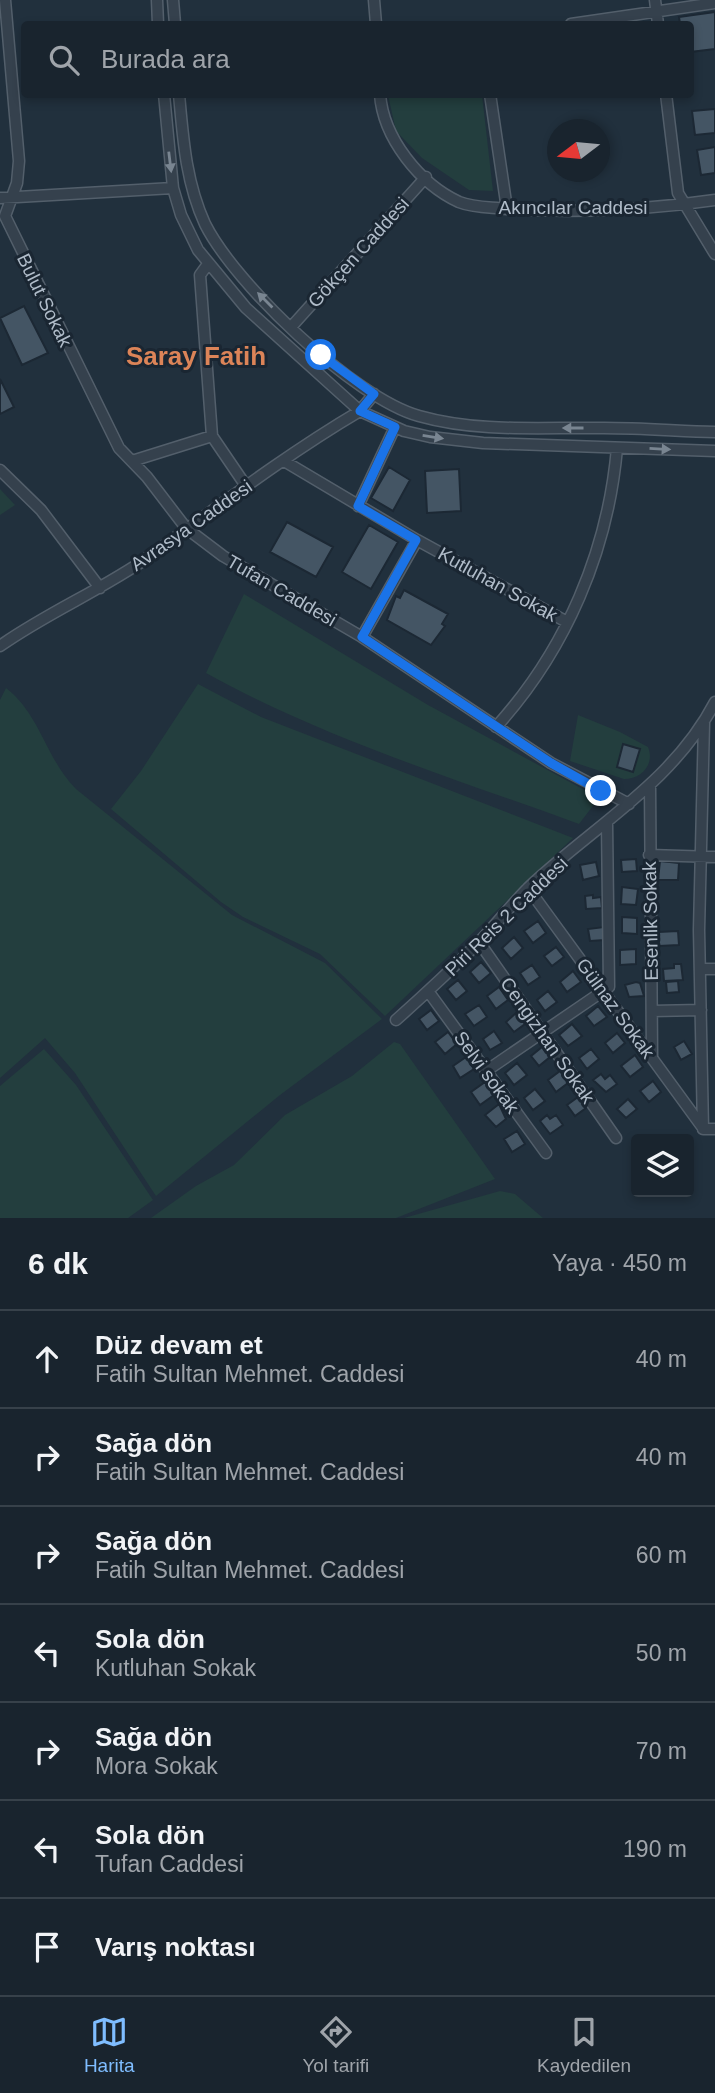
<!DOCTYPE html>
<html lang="tr">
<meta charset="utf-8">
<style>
body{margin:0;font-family:Arial,sans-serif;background:#26303a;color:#f1f3f6}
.controls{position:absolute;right:21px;bottom:21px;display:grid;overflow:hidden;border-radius:7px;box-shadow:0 4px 10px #0003}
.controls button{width:63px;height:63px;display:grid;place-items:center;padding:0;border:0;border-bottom:2px solid #37414a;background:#19242e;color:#f1f3f6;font:35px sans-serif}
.compass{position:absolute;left:547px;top:119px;width:63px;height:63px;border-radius:50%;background:#19242e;box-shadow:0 4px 10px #0003;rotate:254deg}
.stop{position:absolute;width:21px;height:21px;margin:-16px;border:5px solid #1a73e8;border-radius:50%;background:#fff}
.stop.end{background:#1a73e8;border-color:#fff;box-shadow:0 2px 7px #0008}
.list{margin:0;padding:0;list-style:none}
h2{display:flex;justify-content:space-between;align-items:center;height:91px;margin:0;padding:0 28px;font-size:30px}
h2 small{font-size:23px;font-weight:400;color:#9fa4aa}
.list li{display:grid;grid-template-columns:46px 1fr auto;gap:21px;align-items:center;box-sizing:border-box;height:98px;padding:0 28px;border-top:2px solid #37414a}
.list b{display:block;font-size:26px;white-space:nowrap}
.list p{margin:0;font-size:23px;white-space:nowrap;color:#9fa4aa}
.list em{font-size:23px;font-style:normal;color:#9fa4aa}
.icon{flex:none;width:38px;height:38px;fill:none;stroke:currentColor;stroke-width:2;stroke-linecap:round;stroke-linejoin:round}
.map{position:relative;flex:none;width:715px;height:1218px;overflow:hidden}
.search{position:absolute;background:#19242e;box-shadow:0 4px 10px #0003;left:21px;right:21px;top:21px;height:77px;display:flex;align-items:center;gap:18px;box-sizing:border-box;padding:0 24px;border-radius:7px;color:#9fa4aa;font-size:26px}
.sheet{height:777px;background:#19242e}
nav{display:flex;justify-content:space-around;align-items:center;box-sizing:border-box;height:98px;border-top:2px solid #37414a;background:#19242e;font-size:19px;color:#9fa4aa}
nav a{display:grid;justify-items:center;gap:4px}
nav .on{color:#7fbdff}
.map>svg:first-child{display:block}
.green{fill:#233e3e}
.building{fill:#445564;stroke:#1c2834;stroke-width:2}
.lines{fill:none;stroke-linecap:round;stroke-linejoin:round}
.minor-casing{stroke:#535f6b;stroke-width:13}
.minor{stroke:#35414d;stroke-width:10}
.oneway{fill:#798591}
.route{stroke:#1a73e8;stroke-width:9}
.labels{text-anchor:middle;stroke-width:6;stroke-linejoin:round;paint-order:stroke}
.street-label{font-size:19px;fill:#b0bcc9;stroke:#1a2632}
.district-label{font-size:26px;font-weight:bold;fill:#dc8458;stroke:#1a2632}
</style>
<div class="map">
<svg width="715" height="1218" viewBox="0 0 715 1218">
<rect width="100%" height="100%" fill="#21303d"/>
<path class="green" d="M388 95H482L493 191 469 190 422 158 396 131Z
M0 489 15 505 0 515Z
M244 594 428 705 599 798 579 824C453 778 323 738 206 673Z
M198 684 261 717 573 838 385 1016 320 954 243 917 221 902 111 809 141 771Z
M6 688C40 714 46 759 76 789L232 915 325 963 382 1019 280 1095 156 1196 75 1073 45 1038 0 1078V700Z
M578 715 620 732 648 747C655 764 642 779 624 779L570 761Z
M394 1042 400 1044 495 1179 396 1218H151L196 1186 234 1165 285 1115 352 1076Z
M44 1049 76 1085 153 1200 128 1218H0V1086Z
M500 1191 515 1194 543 1218H404Z"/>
<path class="building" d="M715 12V49L690 52V24H680L679 17Z
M715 109V133L695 135 692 111Z
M715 147V173L701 175 697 150Z
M24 306 48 353 22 365 0 318Z
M0 379 14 407 0 414Z
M389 467 410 480 393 511 371 498Z
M459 469 461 511 427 513 425 471Z
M287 522 333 547 316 577 270 552Z
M369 525 398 542 371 589 342 572Z
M404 590 448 614 442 624 445 626 431 645 387 620 396 596 400 598Z
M623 744 640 749 633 772 617 767Z
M636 859 637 871 622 872 621 860Z
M660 861 679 863 678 880H658Z
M596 862 599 876 583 880 580 865Z
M622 887 638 889 636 905 621 904Z
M593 895V898L601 897 602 908 586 909 585 896Z
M622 917 637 918V934L622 933Z
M538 921 546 933 533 943 524 931Z
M604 927 605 940 590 941 588 929Z
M678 931 679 945 659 946 658 932Z
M514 937 523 948 511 959 502 948Z
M556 947 564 957 552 966 544 956Z
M636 949V964L620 965V950Z
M481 962 491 973 479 983 470 972Z
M674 964H681L683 980 664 981 663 969 674 968Z
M532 965 540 977 528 985 520 973Z
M573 971 581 982 567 992 560 982Z
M458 980 467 991 456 1000 447 989Z
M678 981 679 992 667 993 666 982Z
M636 982 640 983 644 996 629 997 625 985Z
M499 987 508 1000 496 1009 487 996Z
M548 991 557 1002 545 1011 537 1000Z
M479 1005 487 1017 474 1026 465 1014Z
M598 1006 607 1017 594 1026 586 1016Z
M431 1010 439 1021 427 1030 419 1019Z
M516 1013 525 1024 514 1032 506 1022Z
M572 1024 582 1036 568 1046 559 1035Z
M494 1031 502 1043 490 1050 483 1039Z
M448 1032 457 1044 445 1054 435 1042Z
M617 1033 625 1043 613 1053 605 1043Z
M684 1041 692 1054 681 1060 674 1047Z
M542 1047 550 1057 539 1066 531 1056Z
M591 1049 599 1059 587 1069 579 1058Z
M635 1055 643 1067 630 1077 621 1066Z
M466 1057 474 1069 460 1078 453 1066Z
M517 1063 527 1075 514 1085 505 1073Z
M560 1071 568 1083 556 1092 548 1080Z
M601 1074 605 1079 610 1075 617 1084 606 1092 593 1080Z
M653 1081 661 1092 649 1102 640 1091Z
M485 1082 494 1095 480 1105 471 1092Z
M535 1089 545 1101 533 1110 524 1098Z
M578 1097 586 1108 575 1116 567 1105Z
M628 1099 637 1109 626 1118 617 1109Z
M499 1104 506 1119 496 1127 485 1115Z
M547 1115 550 1119 556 1115 563 1125 550 1134 540 1121Z
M517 1131 525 1144 512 1152 504 1139Z"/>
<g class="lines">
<g class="minor-casing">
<path id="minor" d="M5 0 19 161 17 183 5 216 119 448 147 477 186 528 223 556 362 637 551 763 629 804
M157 0 158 24
M173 0 175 24
M374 0 376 24
M655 0 658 24
M571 24 715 3
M164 94 173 188 181 215 198 250 246 308 360 411 404 431 430 437 483 443 715 451
M179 94C183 139 186 183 205 224 235 284 354 398 419 416 479 433 542 427 604 428 641 428 678 431 715 432
M380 94C383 138 420 184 459 202 474 208 491 207 507 209 575 213 647 210 715 200
M490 94 507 209
M666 94 678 193 715 254
M0 198 173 188
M208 264 200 275 212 436
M292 326 426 177
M132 461 212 436 246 486
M284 461 417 540 567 622
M0 470 41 510 100 588
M358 506 395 427
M362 637 417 540
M0 646C48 612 102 590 150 556 219 506 287 454 360 411L374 394
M496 727C566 650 608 551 617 448
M650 785 652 1057
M649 855 715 857
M528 888 703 1128
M479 942 616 1138
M700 969H715
M428 991 546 1153
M652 1011 701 1010
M396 1020C424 995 451 970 478 943 495 926 510 906 528 888 592 827 673 783 715 702
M486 1071 609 987 607 823
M703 1129 699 930 704 723
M703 1129H715"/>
</g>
<use href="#minor" class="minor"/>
</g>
<defs><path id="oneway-solid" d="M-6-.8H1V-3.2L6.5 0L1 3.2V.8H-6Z" transform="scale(1.75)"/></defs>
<g class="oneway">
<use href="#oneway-solid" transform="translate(170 162) rotate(83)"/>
<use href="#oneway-solid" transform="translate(265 300) rotate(-135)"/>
<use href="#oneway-solid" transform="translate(573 428) rotate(180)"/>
<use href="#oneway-solid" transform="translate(433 437) rotate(9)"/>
<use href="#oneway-solid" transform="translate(660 449) rotate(3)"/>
</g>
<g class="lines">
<path class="route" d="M321 355 374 394 360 411 395 427 358 506 416 540 362 637 551 763 601 791"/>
</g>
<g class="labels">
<g class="street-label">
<text x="573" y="214">Akıncılar Caddesi</text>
<text transform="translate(358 252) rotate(-48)" y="7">Gökçen Caddesi</text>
<text transform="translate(45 300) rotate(64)" y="7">Bulut Sokak</text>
<text transform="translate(191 525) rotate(-35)" y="7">Avrasya Caddesi</text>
<text transform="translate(498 584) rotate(29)" y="7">Kutluhan Sokak</text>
<text transform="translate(282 590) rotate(30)" y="7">Tufan Caddesi</text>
<text transform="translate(506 916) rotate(-44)" y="7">Piri Reis 2 Caddesi</text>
<text transform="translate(650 921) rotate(-91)" y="7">Esenlik Sokak</text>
<text transform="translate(616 1008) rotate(54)" y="7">Gülnaz Sokak</text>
<text transform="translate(548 1040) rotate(55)" y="7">Cengizhan Sokak</text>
<text transform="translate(487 1072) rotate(54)" y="7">Selvi sokak</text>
</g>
<g class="district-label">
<text x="196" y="365">Saray Fatih</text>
</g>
</g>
</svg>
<div class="controls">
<button><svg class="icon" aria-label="layers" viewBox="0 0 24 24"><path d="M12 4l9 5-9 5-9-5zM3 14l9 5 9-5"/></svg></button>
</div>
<svg class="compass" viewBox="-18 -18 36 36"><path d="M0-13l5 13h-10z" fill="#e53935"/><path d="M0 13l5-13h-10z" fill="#9fa4aa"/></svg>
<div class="stop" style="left:321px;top:355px"></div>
<div class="stop end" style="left:601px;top:791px"></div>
<div class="search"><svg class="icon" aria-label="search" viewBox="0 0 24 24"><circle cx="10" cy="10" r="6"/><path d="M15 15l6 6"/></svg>Burada ara</div>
</div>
<section class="sheet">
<h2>6 dk<small>Yaya · 450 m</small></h2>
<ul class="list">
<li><svg class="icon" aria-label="ahead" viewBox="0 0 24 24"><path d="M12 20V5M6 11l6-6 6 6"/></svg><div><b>Düz devam et</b><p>Fatih Sultan Mehmet. Caddesi</p></div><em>40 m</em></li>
<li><svg class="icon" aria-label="right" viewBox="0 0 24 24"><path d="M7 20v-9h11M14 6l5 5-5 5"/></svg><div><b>Sağa dön</b><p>Fatih Sultan Mehmet. Caddesi</p></div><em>40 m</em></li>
<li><svg class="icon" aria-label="right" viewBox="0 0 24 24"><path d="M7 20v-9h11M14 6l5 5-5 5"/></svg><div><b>Sağa dön</b><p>Fatih Sultan Mehmet. Caddesi</p></div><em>60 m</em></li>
<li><svg class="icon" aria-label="left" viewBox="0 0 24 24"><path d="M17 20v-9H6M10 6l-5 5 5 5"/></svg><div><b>Sola dön</b><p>Kutluhan Sokak</p></div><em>50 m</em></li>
<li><svg class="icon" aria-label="right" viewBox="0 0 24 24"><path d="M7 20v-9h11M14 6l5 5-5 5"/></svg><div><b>Sağa dön</b><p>Mora Sokak</p></div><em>70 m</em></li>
<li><svg class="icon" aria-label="left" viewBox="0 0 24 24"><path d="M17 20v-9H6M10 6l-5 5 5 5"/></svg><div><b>Sola dön</b><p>Tufan Caddesi</p></div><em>190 m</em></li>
<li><svg class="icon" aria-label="arrive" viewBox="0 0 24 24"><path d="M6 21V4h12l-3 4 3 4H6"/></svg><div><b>Varış noktası</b></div></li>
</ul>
</section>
<nav>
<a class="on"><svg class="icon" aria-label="map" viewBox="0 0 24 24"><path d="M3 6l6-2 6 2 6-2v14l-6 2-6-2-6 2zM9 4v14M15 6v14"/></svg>Harita</a>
<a><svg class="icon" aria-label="directions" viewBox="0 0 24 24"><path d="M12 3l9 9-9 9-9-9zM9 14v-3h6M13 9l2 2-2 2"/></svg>Yol tarifi</a>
<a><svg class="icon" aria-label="saved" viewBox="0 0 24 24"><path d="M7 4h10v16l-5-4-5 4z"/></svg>Kaydedilen</a>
</nav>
